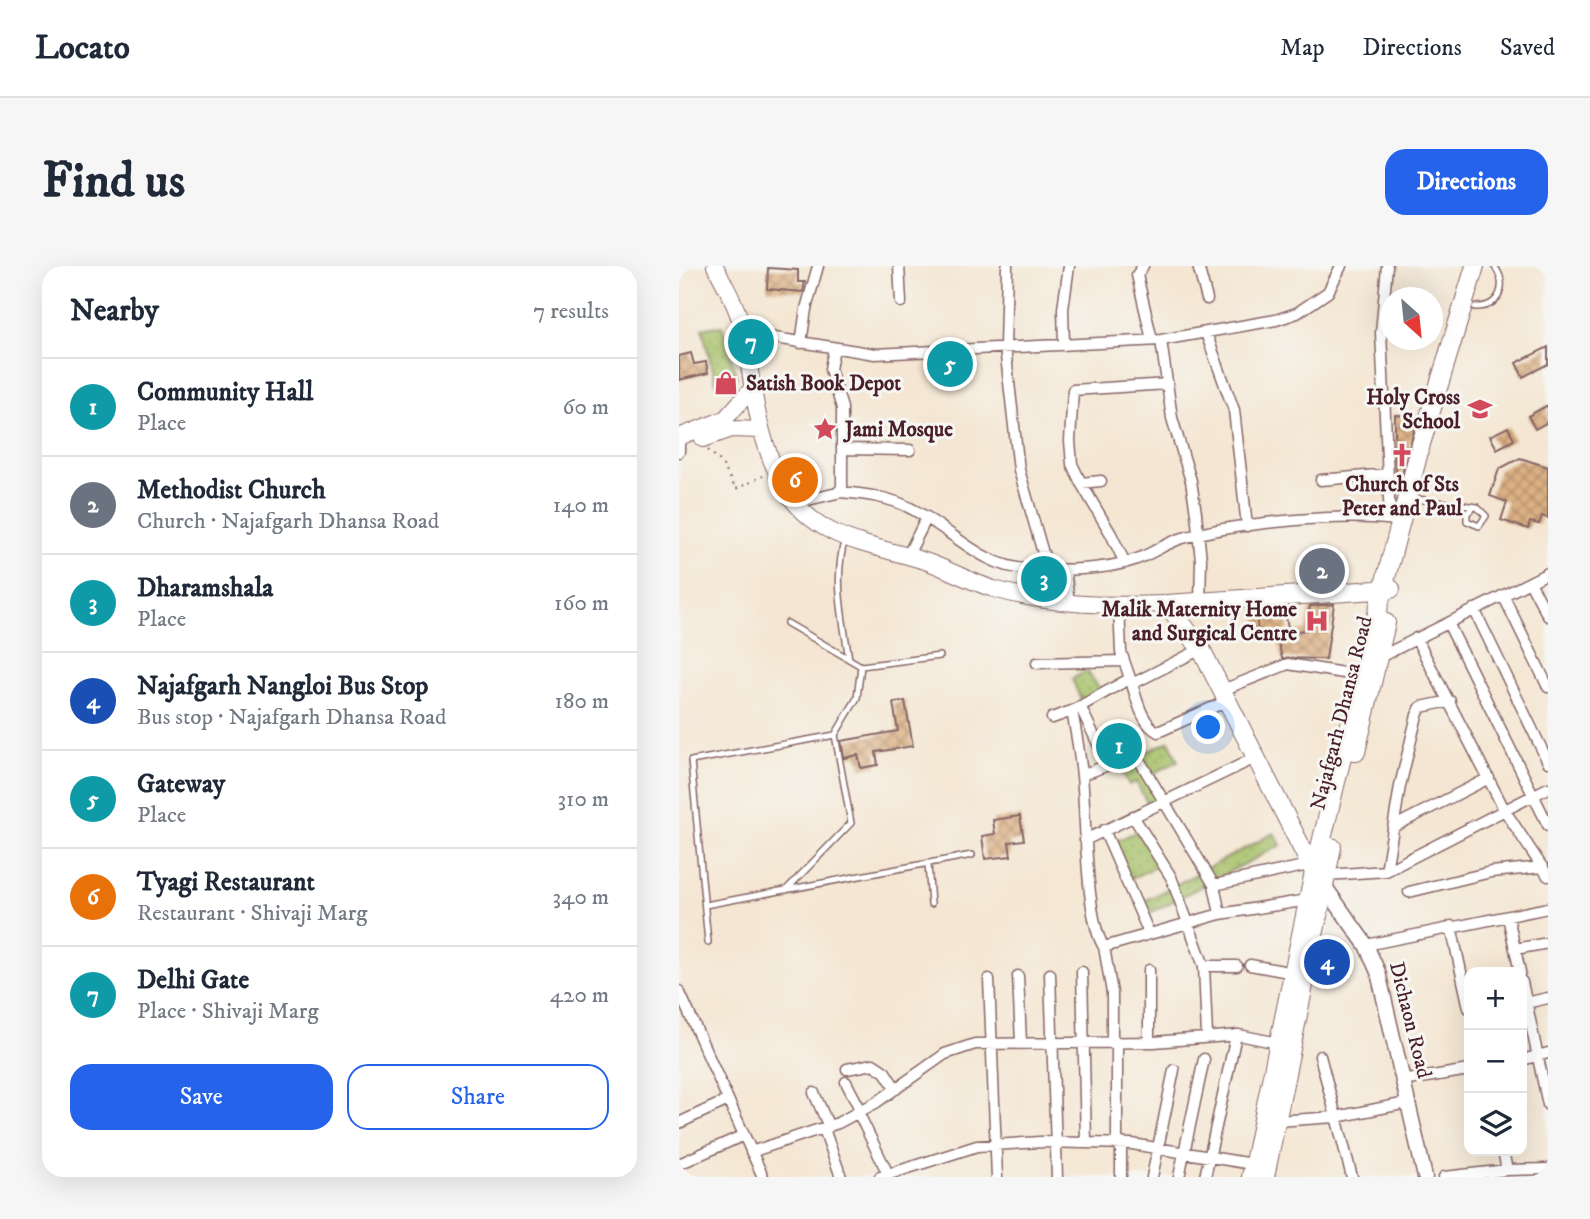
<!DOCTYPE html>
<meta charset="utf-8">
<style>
body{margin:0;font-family:"IM FELL DW Pica",serif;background:#f6f6f7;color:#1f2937}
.controls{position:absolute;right:21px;bottom:21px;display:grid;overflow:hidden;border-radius:14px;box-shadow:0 7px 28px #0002}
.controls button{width:63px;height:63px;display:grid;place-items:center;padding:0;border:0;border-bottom:2px solid #e0e1e3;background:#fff;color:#1f2937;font:35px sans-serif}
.compass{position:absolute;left:701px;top:21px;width:63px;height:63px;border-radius:50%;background:#fff;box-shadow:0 7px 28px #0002;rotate:153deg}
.you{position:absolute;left:530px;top:462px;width:24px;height:24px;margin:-18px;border:5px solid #fff;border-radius:50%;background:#1a73e8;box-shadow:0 0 0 10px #1a73e833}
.badge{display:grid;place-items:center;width:46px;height:46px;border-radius:50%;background:#2563eb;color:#fff;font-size:23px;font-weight:700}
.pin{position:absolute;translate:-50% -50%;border:4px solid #fff;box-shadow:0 2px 7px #0006}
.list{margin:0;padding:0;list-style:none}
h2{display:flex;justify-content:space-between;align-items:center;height:91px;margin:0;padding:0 28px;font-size:30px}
h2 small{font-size:23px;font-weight:400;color:#747a83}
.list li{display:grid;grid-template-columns:46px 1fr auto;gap:21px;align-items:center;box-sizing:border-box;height:98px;padding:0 28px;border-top:2px solid #e0e1e3}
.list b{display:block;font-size:26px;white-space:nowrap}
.list p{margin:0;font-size:23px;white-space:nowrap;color:#747a83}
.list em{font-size:23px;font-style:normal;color:#747a83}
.actions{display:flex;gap:14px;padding:21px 28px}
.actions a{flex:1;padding:16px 0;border:2px solid #2563eb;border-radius:21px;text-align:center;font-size:24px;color:#2563eb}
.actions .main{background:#2563eb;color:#fff}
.icon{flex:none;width:38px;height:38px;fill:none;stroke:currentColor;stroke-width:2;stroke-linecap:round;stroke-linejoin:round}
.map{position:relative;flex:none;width:869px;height:911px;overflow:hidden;border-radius:21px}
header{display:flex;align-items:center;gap:42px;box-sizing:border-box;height:98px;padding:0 35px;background:#fff;border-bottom:2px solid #e0e1e3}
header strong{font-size:33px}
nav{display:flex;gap:38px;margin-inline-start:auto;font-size:24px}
.intro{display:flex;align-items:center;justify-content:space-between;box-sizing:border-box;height:168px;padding:0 42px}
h1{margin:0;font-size:49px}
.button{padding:18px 32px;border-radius:21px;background:#2563eb;color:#fff;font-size:24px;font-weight:700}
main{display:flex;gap:42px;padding:0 42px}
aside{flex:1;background:#fff;border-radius:21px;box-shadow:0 7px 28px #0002}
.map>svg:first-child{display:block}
.park{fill:url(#park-dots);stroke:#787049;stroke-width:2}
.building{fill:url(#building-cross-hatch)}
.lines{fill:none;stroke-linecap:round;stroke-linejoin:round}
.service-casing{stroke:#866565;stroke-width:8}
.minor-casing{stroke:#866565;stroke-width:13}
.tertiary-casing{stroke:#866565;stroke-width:17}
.secondary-casing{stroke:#866565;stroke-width:18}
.primary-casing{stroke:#866565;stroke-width:20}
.path{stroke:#866565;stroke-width:2;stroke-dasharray:2 5;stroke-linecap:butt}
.service{stroke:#fff;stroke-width:5}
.minor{stroke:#fff;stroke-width:10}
.tertiary{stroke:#fff;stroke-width:14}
.secondary{stroke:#fff;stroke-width:16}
.primary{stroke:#fff;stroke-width:18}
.labels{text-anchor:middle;stroke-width:6;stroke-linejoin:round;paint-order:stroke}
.poi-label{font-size:21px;font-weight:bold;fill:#4a1f2b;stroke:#f6f6f2;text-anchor:start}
.street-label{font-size:21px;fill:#4a1f2b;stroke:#f6f6f2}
</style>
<header>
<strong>Locato</strong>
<nav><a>Map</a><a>Directions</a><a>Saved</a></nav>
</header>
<div class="intro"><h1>Find us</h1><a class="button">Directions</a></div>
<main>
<aside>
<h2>Nearby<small>7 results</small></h2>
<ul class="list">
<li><span class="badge" style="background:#0f9aa8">1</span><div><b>Community Hall</b><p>Place</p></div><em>60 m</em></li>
<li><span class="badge" style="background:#6b7280">2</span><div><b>Methodist Church</b><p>Church · Najafgarh Dhansa Road</p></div><em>140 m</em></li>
<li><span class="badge" style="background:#0f9aa8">3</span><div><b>Dharamshala</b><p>Place</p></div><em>160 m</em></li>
<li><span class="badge" style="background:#1a4fb4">4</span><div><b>Najafgarh Nangloi Bus Stop</b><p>Bus stop · Najafgarh Dhansa Road</p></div><em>180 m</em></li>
<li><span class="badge" style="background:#0f9aa8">5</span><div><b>Gateway</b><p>Place</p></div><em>310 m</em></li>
<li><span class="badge" style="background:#e8710a">6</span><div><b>Tyagi Restaurant</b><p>Restaurant · Shivaji Marg</p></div><em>340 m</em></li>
<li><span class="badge" style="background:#0f9aa8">7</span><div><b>Delhi Gate</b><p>Place · Shivaji Marg</p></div><em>420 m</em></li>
</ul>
<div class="actions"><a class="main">Save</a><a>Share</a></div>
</aside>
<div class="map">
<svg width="869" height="911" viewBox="0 0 869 911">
<defs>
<pattern id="park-dots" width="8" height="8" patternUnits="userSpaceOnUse" patternTransform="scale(1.75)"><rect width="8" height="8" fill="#a6c167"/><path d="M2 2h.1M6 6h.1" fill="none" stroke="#90a55a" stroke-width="1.8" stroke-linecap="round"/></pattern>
<pattern id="building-cross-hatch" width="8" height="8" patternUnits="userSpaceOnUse" patternTransform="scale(1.75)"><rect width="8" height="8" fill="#dcb184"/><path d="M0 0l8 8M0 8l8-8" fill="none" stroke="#b48f6c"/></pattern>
</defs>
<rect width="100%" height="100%" fill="#f6f6f2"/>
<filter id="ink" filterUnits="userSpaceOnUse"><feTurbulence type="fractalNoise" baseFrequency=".0143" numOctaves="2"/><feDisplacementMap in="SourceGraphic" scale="14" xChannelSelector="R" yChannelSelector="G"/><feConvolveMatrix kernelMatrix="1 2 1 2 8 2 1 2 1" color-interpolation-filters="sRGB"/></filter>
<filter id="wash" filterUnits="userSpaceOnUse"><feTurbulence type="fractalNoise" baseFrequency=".00686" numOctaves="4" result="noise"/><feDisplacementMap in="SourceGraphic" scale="28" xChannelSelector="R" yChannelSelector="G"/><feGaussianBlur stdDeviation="1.57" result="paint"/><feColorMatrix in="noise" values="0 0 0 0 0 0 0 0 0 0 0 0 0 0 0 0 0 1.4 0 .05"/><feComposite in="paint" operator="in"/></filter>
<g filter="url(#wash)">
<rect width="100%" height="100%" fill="#f4e6d2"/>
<path class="park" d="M43 60 58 112 37 117 23 62Z
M408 405 422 425 403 436 393 413Z
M490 475 499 495 473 508 463 488Z
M455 491 482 536 471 542 457 516 450 519 439 498Z
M463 563 483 598 451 613 435 576Z
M595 567 602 579 467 649 462 637Z"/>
<g id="blocks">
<path class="building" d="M89 2 119 4V16H126L124 26 88 23Z
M869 81V98L844 111 837 97Z
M12 87 15 98 27 96 29 107 0 114V90Z
M869 139V156L856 163 849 150Z
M716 149 739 150 718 226 716 188Z
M829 161 835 174 818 183 811 170Z
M841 192 869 201V252L863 250 860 258 851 256 849 263 822 254 828 236 811 230 820 203Z
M371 311 380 316 381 325 370 324Z
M655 338 647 393 603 392 597 367 579 369 577 343 605 342 610 366 627 364 631 340Z
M226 435 234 480 197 486 199 499 182 502 179 489 165 492 162 475 219 465 214 437Z
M446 464 456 479 433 489 427 476Z
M341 550 345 574 330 576 332 590 306 593 303 570 316 568 314 554Z"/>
</g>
</g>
<g filter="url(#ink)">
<use href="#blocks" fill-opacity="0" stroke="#866565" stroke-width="2"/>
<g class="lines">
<g class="service-casing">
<path id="service" d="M796 41C821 42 830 18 815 0
M738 233 798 241 807 250 800 260 788 255V247L795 241
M108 357 170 393
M182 400 261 390
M249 598 252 638
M107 624 172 557 156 469 178 432 182 400 170 393C164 354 154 311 166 273
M26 639 293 589
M29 676 12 495 156 469"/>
</g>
<g class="minor-casing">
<path id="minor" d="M220 0 222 36
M328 0 326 81 340 204 366 294 373 303 387 311 390 338
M464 0 458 9 473 74
M519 0 528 33
M708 0 702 67 711 253
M65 67 196 88 482 74 597 54 618 47 649 26 662 0
M527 67 555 144 568 260
M482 74 493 152 512 215 517 247 522 294 521 337
M122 77 127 43 139 0
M385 79 384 43 390 0
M0 178V186
M163 183 231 184
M642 214 709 208
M422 215 402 217 393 198 391 175 394 124 489 118
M402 217 432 268 446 297
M161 226C185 228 212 231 233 243 272 263 304 302 349 303 383 304 423 305 455 294 472 289 486 277 504 272 556 257 667 246 721 255
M116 237 158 227 163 222V142L151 103 155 82
M228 291 248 251
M851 316 869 350
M824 329 869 421
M440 340 442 386 453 418 522 383
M795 343 869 496
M769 357 869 559
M737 372 826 545 869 610
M701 391 869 307
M358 397 444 395
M453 418C458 434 463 458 479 466L548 435
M541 425 609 398 683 410
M401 440 429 499 403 509
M393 445C397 466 401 488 403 510 407 546 406 654 425 681L541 648 629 634
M373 452 393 445 450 413
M429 499 456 487 535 619 541 648
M454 550 492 611 525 700H558
M714 561 810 512
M425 564 470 667
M406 574 576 492
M707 605 721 520 738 449 742 441 771 435
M648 609 707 605 869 522
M535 619 630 599
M730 626 812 606 864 601
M829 651 841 706
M772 660 790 742
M687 679 869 642
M425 681 433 727V777
M836 683 869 677
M571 699 615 707
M525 700 528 770
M470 704V776
M403 706 407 876
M371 708 378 911
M339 710 342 777
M310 713 318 911
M843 716 869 839
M0 725 84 911
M847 737 869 732
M641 790 673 911
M843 794 869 787
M168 803 194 798 206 806 217 823
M723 815 790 804
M167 816 182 845
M135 827 150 861
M179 846 209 908
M598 855 657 851 728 837
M0 857 49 834
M145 863 162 911
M438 877V776
M824 885 828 904
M72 886 159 857 198 836 266 788 296 778 475 776 560 769 599 777
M0 898 65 869
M201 911 298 880 361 876 453 878 579 899
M442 911V877
M473 911 495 804
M500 911 525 793
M526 911 557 769
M765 911 828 904 869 903"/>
</g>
<g class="tertiary-casing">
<path id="tertiary" d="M646 621 687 679 699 706 746 911"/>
</g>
<g class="secondary-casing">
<path id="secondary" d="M36 0C47 21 60 44 65 68 74 120 78 173 105 221 136 275 193 278 246 295 269 303 292 316 315 323 373 340 429 340 488 338
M0 171 46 153 72 124
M24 173 53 163 82 164"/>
</g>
<g class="primary-casing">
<path id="primary" d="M488 338 522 383 637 610
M488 338 712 323
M677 486 707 357
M572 911 635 606 704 323 742 178 796 0
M586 911 653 581"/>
</g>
<path class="path" d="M29 184 42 196 57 223 84 210"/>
<use href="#service" class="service"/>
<use href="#minor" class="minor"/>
<use href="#tertiary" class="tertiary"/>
<use href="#secondary" class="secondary"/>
<use href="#primary" class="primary"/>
</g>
</g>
<defs>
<g id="shop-bare" transform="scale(1.89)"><path d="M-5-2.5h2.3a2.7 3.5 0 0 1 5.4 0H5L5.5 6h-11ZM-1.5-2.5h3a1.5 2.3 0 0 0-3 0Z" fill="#d1495b" stroke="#f6f6f2" stroke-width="2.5" paint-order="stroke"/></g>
<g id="school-bare" transform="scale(1.89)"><path d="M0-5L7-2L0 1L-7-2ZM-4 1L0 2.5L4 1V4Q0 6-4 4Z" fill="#d1495b" stroke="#f6f6f2" stroke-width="2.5" paint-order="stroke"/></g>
<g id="sight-bare" transform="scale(1.89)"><path d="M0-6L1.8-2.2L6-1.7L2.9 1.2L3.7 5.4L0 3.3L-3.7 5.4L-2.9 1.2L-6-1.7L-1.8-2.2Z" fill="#d1495b" stroke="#f6f6f2" stroke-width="2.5" paint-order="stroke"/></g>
<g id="church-bare" transform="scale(1.89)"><path d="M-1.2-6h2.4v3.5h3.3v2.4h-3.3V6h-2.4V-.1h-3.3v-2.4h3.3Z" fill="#d1495b" stroke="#f6f6f2" stroke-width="2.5" paint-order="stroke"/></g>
<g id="hospital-bare" transform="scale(1.89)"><path d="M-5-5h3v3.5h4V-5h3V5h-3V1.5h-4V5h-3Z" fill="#d1495b" stroke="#f6f6f2" stroke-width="2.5" paint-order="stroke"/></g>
</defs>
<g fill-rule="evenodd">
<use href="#shop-bare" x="47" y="117"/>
<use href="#school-bare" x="801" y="143"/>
<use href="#sight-bare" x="146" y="163"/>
<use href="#church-bare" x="723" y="189"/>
<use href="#hospital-bare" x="638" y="355"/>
</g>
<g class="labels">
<g class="poi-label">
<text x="67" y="124">Satish Book Depot</text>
<text x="781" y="138" text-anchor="end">Holy Cross<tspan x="781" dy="24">School</tspan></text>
<text x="166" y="170">Jami Mosque</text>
<text x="723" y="225" text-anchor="middle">Church of Sts<tspan x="723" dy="24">Peter and Paul</tspan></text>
<text x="618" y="350" text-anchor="end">Malik Maternity Home<tspan x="618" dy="24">and Surgical Centre</tspan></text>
</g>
<g class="street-label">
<text transform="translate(662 447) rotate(-76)" y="7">Najafgarh Dhansa Road</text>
<text transform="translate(732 754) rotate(76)" y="7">Dichaon Road</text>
</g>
</g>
</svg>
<div class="controls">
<button>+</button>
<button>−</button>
<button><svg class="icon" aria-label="layers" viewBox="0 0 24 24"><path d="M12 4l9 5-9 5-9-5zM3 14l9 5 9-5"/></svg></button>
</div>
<svg class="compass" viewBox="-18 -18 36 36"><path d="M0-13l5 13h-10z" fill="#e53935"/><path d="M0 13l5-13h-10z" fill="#747a83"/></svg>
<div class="you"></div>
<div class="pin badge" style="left:440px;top:480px;background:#0f9aa8">1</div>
<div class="pin badge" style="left:643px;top:305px;background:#6b7280">2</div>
<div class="pin badge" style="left:365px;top:313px;background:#0f9aa8">3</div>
<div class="pin badge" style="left:648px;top:696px;background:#1a4fb4">4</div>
<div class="pin badge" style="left:271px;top:98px;background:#0f9aa8">5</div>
<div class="pin badge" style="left:116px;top:214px;background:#e8710a">6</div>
<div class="pin badge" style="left:72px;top:76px;background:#0f9aa8">7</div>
</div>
</main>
